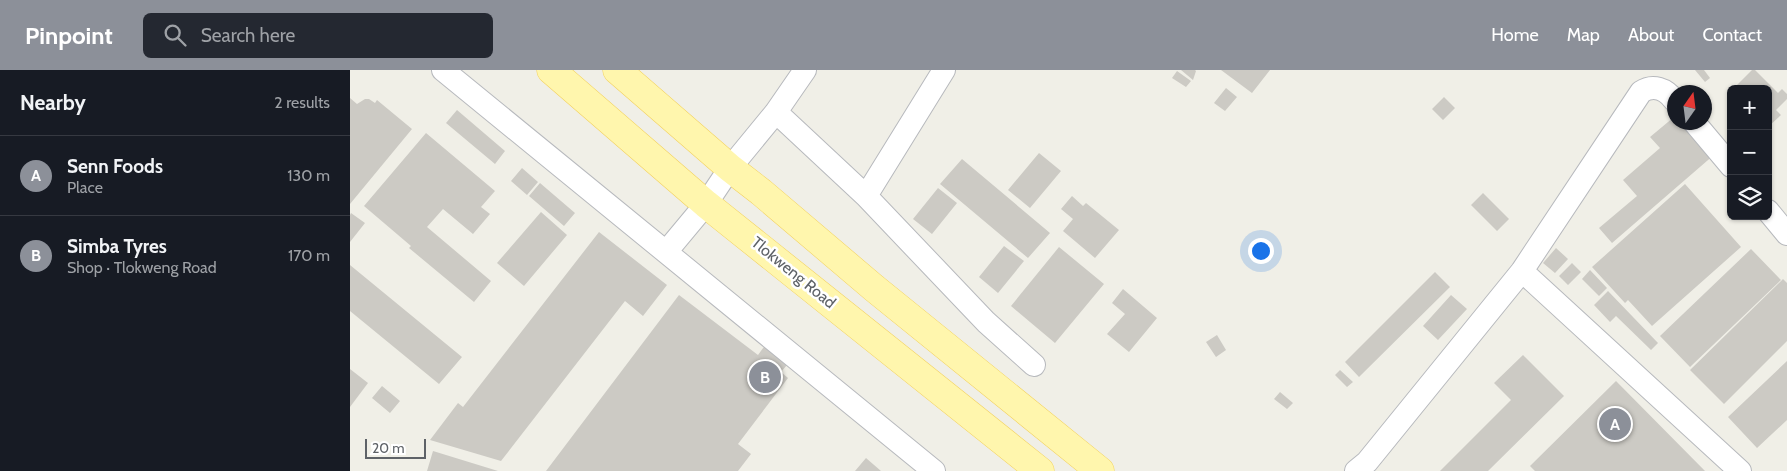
<!DOCTYPE html>
<meta charset="utf-8">
<style>
body{margin:0;font-family:Cabin,sans-serif;background:#242831;color:#f1f3f6}
.controls{position:absolute;right:15px;top:15px;display:grid;overflow:hidden;border-radius:8px;box-shadow:0 1px 4px #0004}
.controls button{width:45px;height:45px;display:grid;place-items:center;padding:0;border:0;border-bottom:1px solid #363941;background:#171b24;color:#f1f3f6;font:25px sans-serif}
.compass{position:absolute;left:1317px;top:15px;width:45px;height:45px;border-radius:50%;background:#171b24;box-shadow:0 1px 4px #0004;rotate:14deg}
.scale{position:absolute;left:15px;bottom:12px;width:61px;box-sizing:border-box;padding-left:5px;border:2px solid #5e6267;border-top:0;font-size:14px;line-height:18px;white-space:nowrap;color:#5e6267;-webkit-text-stroke:4px #fff;paint-order:stroke}
.you{position:absolute;left:910px;top:180px;width:18px;height:18px;margin:-12px;border:4px solid #fff;border-radius:50%;background:#1a73e8;box-shadow:0 0 0 8px #1a73e833}
.badge{display:grid;place-items:center;width:32px;height:32px;border-radius:50%;background:#8c9099;color:#fff;font-size:16px;font-weight:700}
.pin{position:absolute;translate:-50% -50%;border:2px solid #fff;box-shadow:0 1px 5px #0006}
.list{margin:0;padding:0;list-style:none}
h2{display:flex;justify-content:space-between;align-items:center;height:65px;margin:0;padding:0 20px;font-size:21px}
h2 small{font-size:16px;font-weight:400;color:#9ea1a6}
.list li{display:grid;grid-template-columns:32px 1fr auto;gap:15px;align-items:center;box-sizing:border-box;height:80px;padding:0 20px;border-top:1px solid #363941}
.list b{display:block;font-size:19px;white-space:nowrap}
.list p{margin:0;font-size:16px;white-space:nowrap;color:#9ea1a6}
.list em{font-size:16px;font-style:normal;color:#9ea1a6}
.icon{flex:none;width:28px;height:28px;fill:none;stroke:currentColor;stroke-width:2;stroke-linecap:round;stroke-linejoin:round}
.map{position:relative;flex:none;width:1437px;height:401px;overflow:hidden}
header{display:flex;align-items:center;gap:30px;box-sizing:border-box;height:70px;padding:0 25px;background:#8c9099;color:#fff}
header strong{font-size:24px}
nav{display:flex;gap:28px;margin-inline-start:auto;font-size:18px}
.search{width:350px;height:45px;background:#242831;display:flex;align-items:center;gap:12px;box-sizing:border-box;padding:0 18px;border-radius:8px;color:#9ea1a6;font-size:19px}
main{display:flex}
aside{flex:1;background:#171b24}
.map>svg:first-child{display:block}
.building{fill:#cccac4}
.lines{fill:none;stroke-linecap:round;stroke-linejoin:round}
.minor-casing{stroke:#b7b9bd;stroke-width:24}
.major-casing{stroke:#f3d15d;stroke-width:29}
.minor{stroke:#fff;stroke-width:22}
.major{stroke:#fff6ad;stroke-width:28}
.labels{text-anchor:middle;stroke-width:5;stroke-linejoin:round;paint-order:stroke}
.street-label{font-size:16px;fill:#5e6267;stroke:#fff}
</style>
<header>
<strong>Pinpoint</strong>
<div class="search"><svg class="icon" aria-label="search" viewBox="0 0 24 24"><circle cx="10" cy="10" r="6"/><path d="M15 15l6 6"/></svg>Search here</div>
<nav><a>Home</a><a>Map</a><a>About</a><a>Contact</a></nav>
</header>
<main>
<aside>
<h2>Nearby<small>2 results</small></h2>
<ul class="list">
<li><span class="badge">A</span><div><b>Senn Foods</b><p>Place</p></div><em>130 m</em></li>
<li><span class="badge">B</span><div><b>Simba Tyres</b><p>Shop · Tlokweng Road</p></div><em>170 m</em></li>
</ul>
</aside>
<div class="map">
<svg width="1437" height="401" viewBox="0 0 1437 401">
<rect width="100%" height="100%" fill="#f0efe7"/>
<path class="building" d="M831 0H845L846 1 843 10Z
M871 0H920L902 23Z
M1345 0H1354L1360 8 1355 12Z
M1402 0H1405L1428 23 1432 19 1437 24V29L1426 40 1431 45 1418 57V19H1383Z
M827 1 841 11 836 17 822 8Z
M876 18 887 27 875 41 864 33Z
M1094 27 1105 38 1093 50 1082 39Z
M0 28 7 34 15 29H19L25 33 27 30 62 59 0 134Z
M107 40 155 81 145 94 96 53Z
M1324 47V52H1337L1365 84 1262 173 1249 158 1287 126 1273 110 1310 78 1300 67Z
M76 63 145 121 131 137 140 144 123 164 93 139 77 157 141 211 124 232 59 178 61 176 14 136Z
M689 83 711 101 680 138 658 120Z
M612 89 700 163 678 188 590 114Z
M172 98 188 112 177 125 161 111Z
M190 113 225 143 214 156 179 126Z
M1335 114 1391 177 1302 256 1278 230 1275 233 1242 197Z
M588 118 607 133 582 164 563 149Z
M1133 123 1159 149 1147 161 1121 135Z
M722 126 733 136 736 133 769 160 745 188 713 161 723 149 711 139Z
M191 142 217 165 174 216 147 193Z
M1 143 15 153 0 172V145Z
M249 162 317 215 293 246 275 231 151 391 80 370 108 333 113 337Z
M654 176 674 191 648 223 629 207Z
M709 177 754 214 705 273 661 236Z
M1206 178 1218 189 1205 203 1193 193Z
M1401 179 1431 210 1340 297 1310 266Z
M1222 193 1231 202 1218 215 1209 206Z
M0 195 112 287 89 314 0 241Z
M1240 200 1257 218 1249 226 1232 209Z
M1085 202 1100 217 1009 307 995 292Z
M1433 209 1437 213V271L1374 334 1340 300Z
M773 219 807 248 779 282 757 264 775 244 762 233Z
M1258 221 1308 273 1301 280 1266 246 1260 252 1244 235Z
M329 225 408 285 419 270 443 288 431 302 438 308 388 374 401 384 388 401H196Z
M1101 225 1117 239 1088 270 1073 256Z
M867 265 876 280 866 287 856 272Z
M1173 285 1214 326 1138 401H1090L1161 330 1144 313Z
M1437 291V350L1407 378 1378 347Z
M0 299 18 313 0 337Z
M990 300 1003 312 997 317 985 305Z
M1266 311 1355 401H1185L1180 396Z
M32 316 50 331 40 343 22 328Z
M930 322 943 333 937 339 924 329Z
M83 381 148 401H77Z
M516 388 531 401H505Z"/>
<g class="lines">
<g class="minor-casing">
<path id="minor" d="M93 0 584 401
M426 42 516 126 636 252 684 295
M1344 52 1381 96
M516 126 594 0
M1418 141 1437 164
M316 182 356 134 380 98 426 42 455 0
M1172 201 1390 401
M1006 401 1017 392 1172 201 1291 22C1303 14 1316 19 1324 30"/>
</g>
<g class="major-casing">
<path id="major" d="M201 0 356 134 690 401
M267 0 380 98 411 122 524 218 750 401"/>
</g>
<use href="#minor" class="minor"/>
<use href="#major" class="major"/>
</g>
<g class="labels">
<g class="street-label">
<text transform="translate(444 202) rotate(39)" y="6">Tlokweng Road</text>
</g>
</g>
</svg>
<div class="controls">
<button>+</button>
<button>−</button>
<button><svg class="icon" aria-label="layers" viewBox="0 0 24 24"><path d="M12 4l9 5-9 5-9-5zM3 14l9 5 9-5"/></svg></button>
</div>
<svg class="compass" viewBox="-18 -18 36 36"><path d="M0-13l5 13h-10z" fill="#e53935"/><path d="M0 13l5-13h-10z" fill="#9ea1a6"/></svg>
<div class="scale">20 m</div>
<div class="you"></div>
<div class="pin badge" style="left:1265px;top:354px">A</div>
<div class="pin badge" style="left:415px;top:307px">B</div>
</div>
</main>
